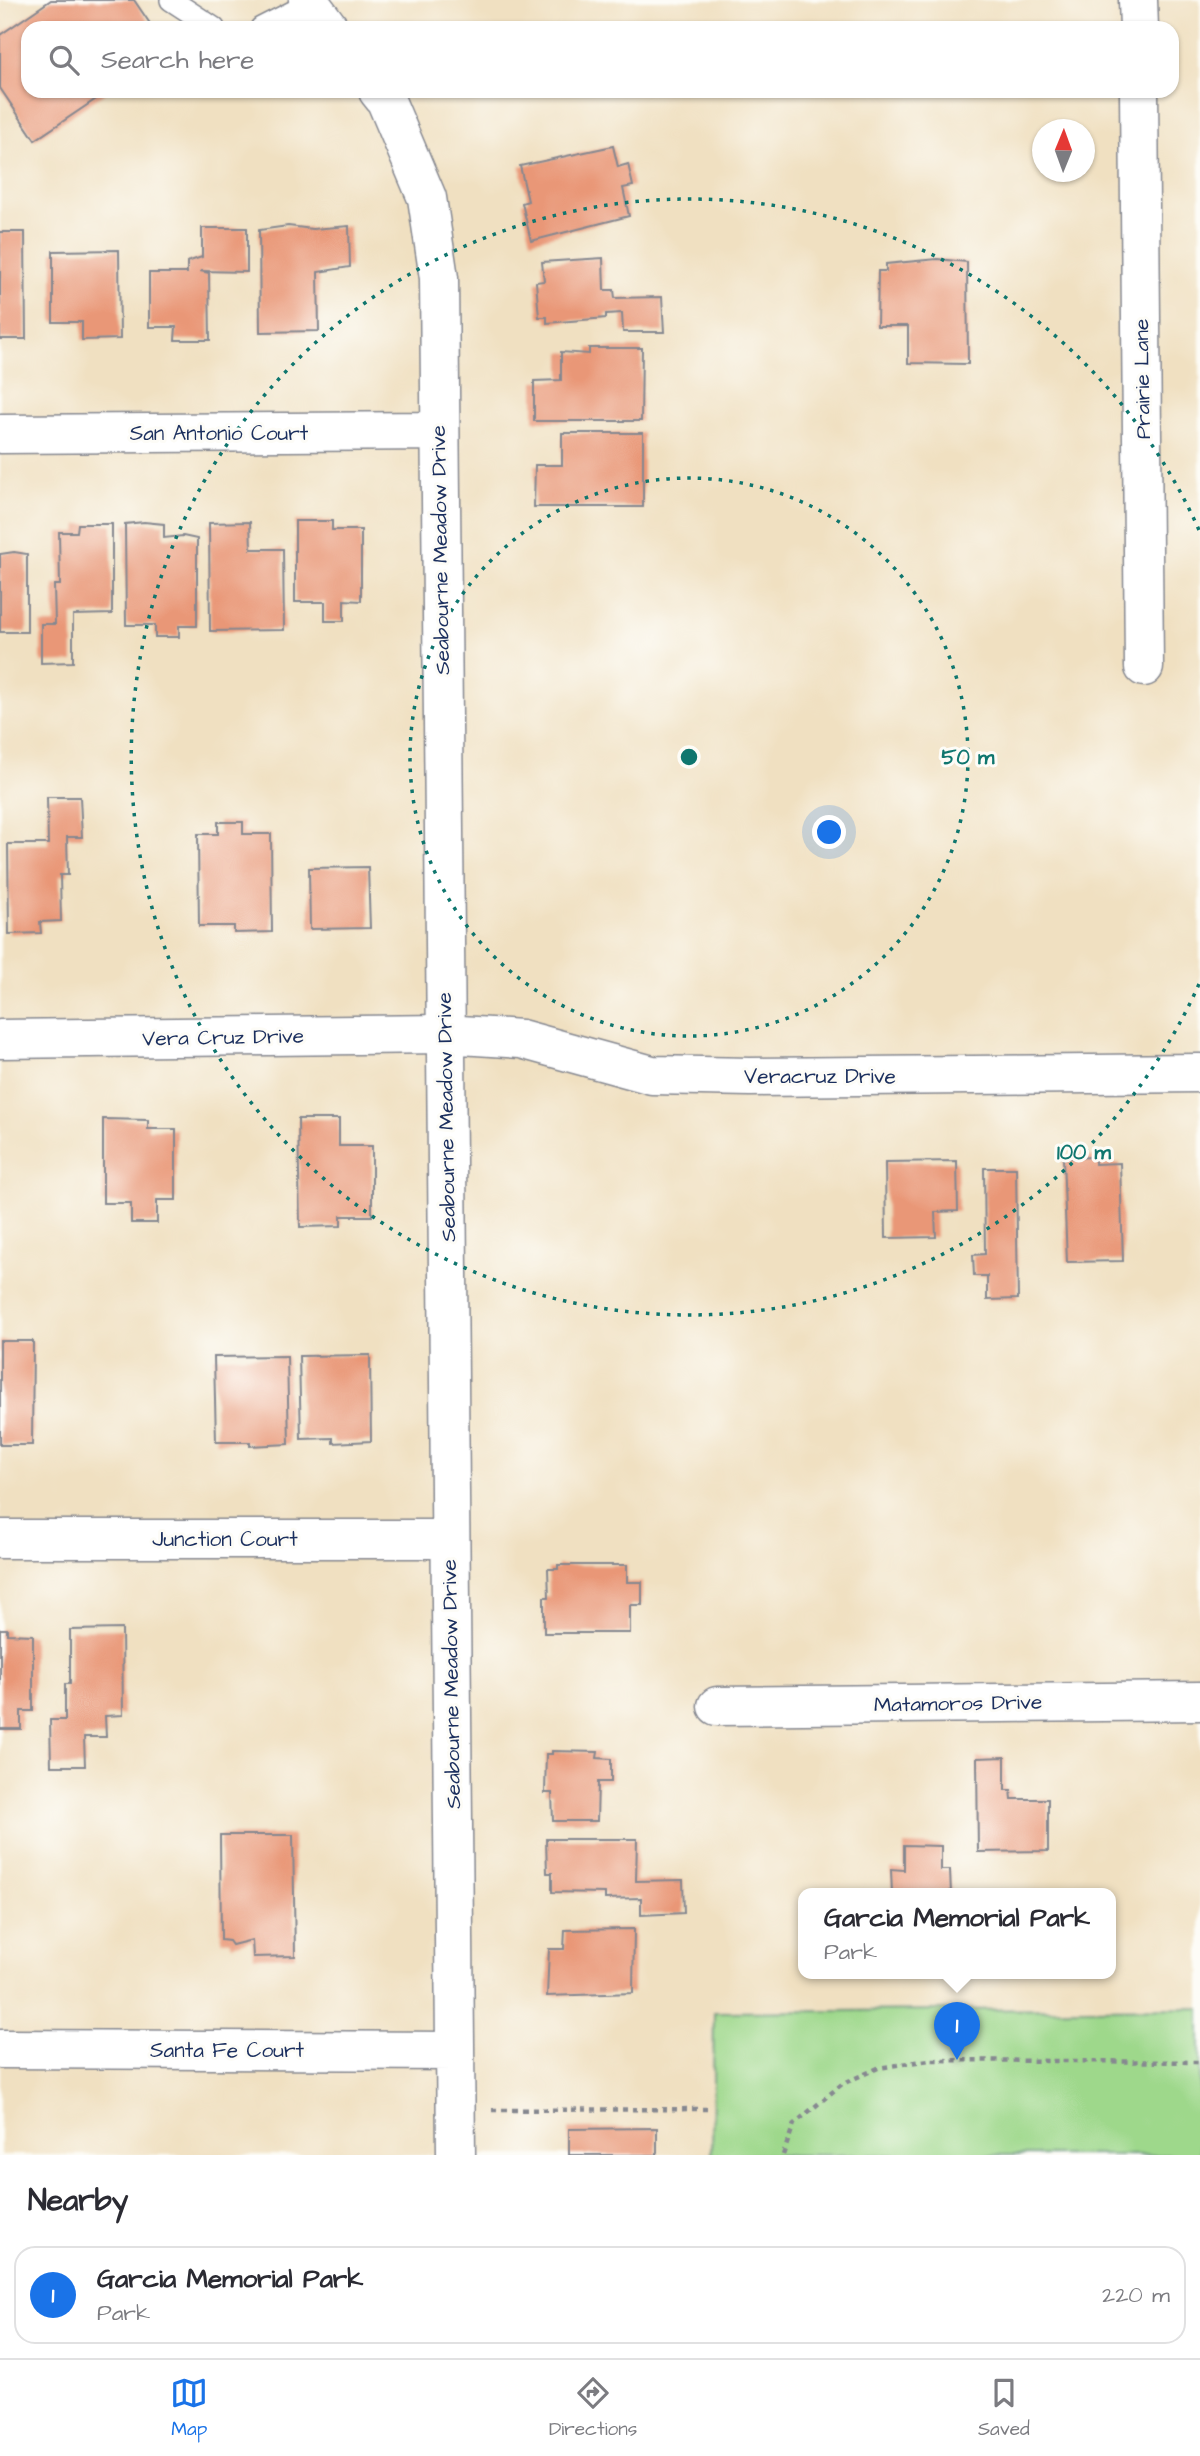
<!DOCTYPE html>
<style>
body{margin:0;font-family:"Architects Daughter",sans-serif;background:#f7f7f7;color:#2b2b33}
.compass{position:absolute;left:1032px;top:119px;width:63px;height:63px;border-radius:50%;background:#fff;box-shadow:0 2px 5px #0004;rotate:1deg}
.you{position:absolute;left:830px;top:833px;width:24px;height:24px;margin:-18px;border:5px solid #fff;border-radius:50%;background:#1a73e8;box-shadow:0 0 0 10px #1a73e833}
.badge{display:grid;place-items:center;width:46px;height:46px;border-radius:50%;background:#1a73e8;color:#fff;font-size:23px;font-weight:700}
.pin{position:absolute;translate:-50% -58px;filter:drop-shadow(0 2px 4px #0008)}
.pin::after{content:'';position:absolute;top:37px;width:24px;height:21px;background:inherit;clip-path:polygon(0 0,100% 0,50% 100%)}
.popup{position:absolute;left:798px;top:1888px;width:318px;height:91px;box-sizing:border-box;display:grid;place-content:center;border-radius:14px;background:#fff;filter:drop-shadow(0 2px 5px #0005);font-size:23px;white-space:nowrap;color:#7c7c81}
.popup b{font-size:26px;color:#2b2b33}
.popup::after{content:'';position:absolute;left:50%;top:100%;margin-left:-14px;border:14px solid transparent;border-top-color:#fff}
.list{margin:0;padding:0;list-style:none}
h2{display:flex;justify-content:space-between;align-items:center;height:91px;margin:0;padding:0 28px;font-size:30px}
h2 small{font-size:23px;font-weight:400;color:#7c7c81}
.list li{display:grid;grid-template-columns:46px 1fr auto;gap:21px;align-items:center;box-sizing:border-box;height:98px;margin:0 14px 14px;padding:0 14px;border:2px solid #e1e1e2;border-radius:21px}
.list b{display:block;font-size:26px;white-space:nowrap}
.list p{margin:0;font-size:23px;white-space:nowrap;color:#7c7c81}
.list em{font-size:23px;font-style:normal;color:#7c7c81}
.icon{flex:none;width:38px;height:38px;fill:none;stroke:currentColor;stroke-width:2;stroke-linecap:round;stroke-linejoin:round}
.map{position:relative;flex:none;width:1200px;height:2155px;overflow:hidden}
.search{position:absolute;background:#fff;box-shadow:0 2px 5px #0004;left:21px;right:21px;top:21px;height:77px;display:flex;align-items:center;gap:18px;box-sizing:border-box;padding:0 24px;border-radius:21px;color:#7c7c81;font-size:26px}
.sheet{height:203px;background:#fff}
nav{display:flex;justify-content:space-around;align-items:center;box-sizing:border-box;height:98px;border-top:2px solid #e1e1e2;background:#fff;font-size:19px;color:#7c7c81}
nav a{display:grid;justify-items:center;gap:4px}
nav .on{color:#1a73e8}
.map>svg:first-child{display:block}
.green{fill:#9ed88b;stroke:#5c8474;stroke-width:2}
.building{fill:#e99777}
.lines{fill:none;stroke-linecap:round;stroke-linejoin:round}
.service-casing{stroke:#868890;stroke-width:24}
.minor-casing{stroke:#868890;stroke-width:41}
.path{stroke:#868890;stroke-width:4.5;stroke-dasharray:5 5;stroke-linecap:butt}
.service{stroke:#fff;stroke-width:21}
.minor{stroke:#fff;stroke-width:38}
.ring{fill:none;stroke:#0f766e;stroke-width:3.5;stroke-dasharray:3.5 7}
.labels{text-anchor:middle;stroke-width:6;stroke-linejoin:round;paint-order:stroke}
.street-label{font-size:21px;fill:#1b2f5e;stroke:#fdfcf7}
.centre{fill:#0f766e;stroke:#fdfcf7;stroke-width:3.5}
.ring-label{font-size:21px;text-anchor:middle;font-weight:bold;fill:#0f766e;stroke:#fdfcf7;stroke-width:6;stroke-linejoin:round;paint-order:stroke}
</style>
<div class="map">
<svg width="1200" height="2155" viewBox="0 0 1200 2155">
<rect width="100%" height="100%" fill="#fdfcf7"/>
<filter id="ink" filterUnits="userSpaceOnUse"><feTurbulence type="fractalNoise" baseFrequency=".0143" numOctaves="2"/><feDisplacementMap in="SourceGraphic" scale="14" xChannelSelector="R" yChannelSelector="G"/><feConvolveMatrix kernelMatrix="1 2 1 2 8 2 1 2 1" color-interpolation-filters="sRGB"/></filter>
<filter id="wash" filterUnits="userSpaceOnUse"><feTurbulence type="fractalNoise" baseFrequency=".00686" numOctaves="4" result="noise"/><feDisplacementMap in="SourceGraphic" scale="28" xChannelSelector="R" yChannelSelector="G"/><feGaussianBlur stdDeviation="1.57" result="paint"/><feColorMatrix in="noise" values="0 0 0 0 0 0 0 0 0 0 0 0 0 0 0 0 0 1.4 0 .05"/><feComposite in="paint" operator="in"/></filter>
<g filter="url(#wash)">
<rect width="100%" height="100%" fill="#f0e0c1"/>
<path class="green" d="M1200 2008V2155H712L714 2012Z"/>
<g id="blocks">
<path class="building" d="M51 0H134L153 28H28V91H108L35 140 0 88V35Z
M613 146 618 167 628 164 633 186 623 188 629 216 531 241 522 203 528 201 520 166Z
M288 226 313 229 349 226 350 267 318 272 319 331 260 332 259 230Z
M202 228H247V272L200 271 209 273 210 340H175L176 327H149V273H187V262L202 257Z
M0 232H25L26 339H0Z
M119 250 120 339 82 340V322H53V251Z
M603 258 604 290H614L615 298 662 297 664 332H623L622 313 606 314V318L547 323V317H539L536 282 544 281 542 262Z
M937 259 967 262 968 364 908 363V326H877L878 271H886V264Z
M589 348H642L641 421H534V381L561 380V352L589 354Z
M562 433H643V507H534L535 465H562Z
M295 521H332V530H361V601L344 600V621H325V602H295Z
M144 522 164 524V538L183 536 197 539V626H179V637H155V625H126L125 524Z
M250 522 251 549H283L284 630 210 631 209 523Z
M78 524H112V614L73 615V662L41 663V624H55L54 585H60L59 532H77Z
M14 552 27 554V632H0V554Z
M47 797H80L82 837H67L68 875H60L61 921 40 922 41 933 9 934 8 844H48Z
M218 822H243V834H271L272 932 234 933V926H199L198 834H218Z
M368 867 370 928 310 929 309 868Z
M103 1119 148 1120V1129H176V1200H157V1223H131V1203H103Z
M298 1119H339V1146H372V1216H341V1226L300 1227Z
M1095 1157V1164L1120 1163 1123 1261 1067 1262 1063 1158Z
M957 1161 958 1211 935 1212 936 1237 886 1238 885 1162Z
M984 1168H1016L1018 1299 987 1300V1276H974L973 1255 985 1254Z
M0 1341H33L32 1445H0Z
M370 1355 371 1441 333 1443V1438L301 1439 299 1356Z
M287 1356 289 1444 250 1446V1442H216L214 1357Z
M558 1565H627V1582H642V1605H630V1633H544V1597H549L548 1569H558Z
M0 1629H7V1634L33 1635V1711H21V1729H0Z
M122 1629 123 1715 105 1716 106 1737H84L85 1766H51L50 1720H65V1684H70V1630Z
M552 1751 598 1752 597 1758 611 1759V1782H598L597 1821H553L552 1793H545L546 1754H552Z
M1005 1757V1790H1011L1012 1799H1048V1851L978 1852 977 1758Z
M220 1835H293L295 1956 253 1957 252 1940 232 1945 229 1941 221 1940Z
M546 1839H637L636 1881 683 1880 684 1913 641 1915V1898L605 1899V1893L552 1892V1873H547Z
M904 1845 941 1846V1870H950L951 1894H892L891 1869 904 1870Z
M634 1929 633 1993 547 1996 549 1949H564L565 1930Z
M657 2128V2155H569V2129Z"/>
</g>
</g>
<g filter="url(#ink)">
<use href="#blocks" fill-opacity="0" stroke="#868890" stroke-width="2"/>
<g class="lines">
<g class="service-casing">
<path id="service" d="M171 0 214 28
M261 28 310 3"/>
</g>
<g class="minor-casing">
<path id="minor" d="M308 0 329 28
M1138 0 1139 28
M378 91 386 101 427 198 439 278 456 2155
M1139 91 1144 667
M0 434 439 431
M0 1039 445 1034 521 1039 652 1075 750 1077 1200 1073
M0 1539H450
M717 1706 1200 1701
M0 2049 455 2051"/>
</g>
<path class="path" d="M492 2110 712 2109
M783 2155 794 2124 842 2084 878 2068 929 2060 1200 2062"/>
<use href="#service" class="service"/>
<use href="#minor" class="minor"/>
</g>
</g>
<g class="ring">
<circle cx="689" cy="757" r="279"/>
<path d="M1199 984A558 558 0 1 1 1199 530"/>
</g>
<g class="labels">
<g class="street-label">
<text transform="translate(1142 379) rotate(-91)" y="7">Prairie Lane</text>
<text x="219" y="440">San Antonio Court</text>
<text transform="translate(440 550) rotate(-91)" y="7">Seabourne Meadow Drive</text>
<text transform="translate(223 1037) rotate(-1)" y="7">Vera Cruz Drive</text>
<text x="820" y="1083">Veracruz Drive</text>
<text transform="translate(446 1117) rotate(-91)" y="7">Seabourne Meadow Drive</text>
<text x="225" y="1546">Junction Court</text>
<text transform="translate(451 1684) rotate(-91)" y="7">Seabourne Meadow Drive</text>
<text transform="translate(958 1703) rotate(-1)" y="7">Matamoros Drive</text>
<text x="227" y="2057">Santa Fe Court</text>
</g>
</g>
<circle cx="689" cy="757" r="10" class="centre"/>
<g class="ring-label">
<text x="968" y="764">50 m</text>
<text x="1084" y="1159">100 m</text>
</g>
</svg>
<svg class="compass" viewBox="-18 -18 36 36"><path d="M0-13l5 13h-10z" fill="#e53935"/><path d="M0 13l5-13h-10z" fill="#7c7c81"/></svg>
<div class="you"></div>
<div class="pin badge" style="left:957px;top:2060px">1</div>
<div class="popup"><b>Garcia Memorial Park</b>Park</div>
<div class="search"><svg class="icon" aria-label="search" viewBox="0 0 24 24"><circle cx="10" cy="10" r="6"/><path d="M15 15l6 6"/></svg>Search here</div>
</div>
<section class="sheet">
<h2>Nearby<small></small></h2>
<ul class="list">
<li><span class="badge">1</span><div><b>Garcia Memorial Park</b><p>Park</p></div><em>220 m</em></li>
</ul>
</section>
<nav>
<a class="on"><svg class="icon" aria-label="map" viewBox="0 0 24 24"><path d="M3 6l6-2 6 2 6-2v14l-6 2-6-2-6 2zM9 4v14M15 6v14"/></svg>Map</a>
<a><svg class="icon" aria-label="directions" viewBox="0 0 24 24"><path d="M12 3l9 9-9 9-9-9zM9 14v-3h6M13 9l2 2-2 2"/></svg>Directions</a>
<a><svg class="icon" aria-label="saved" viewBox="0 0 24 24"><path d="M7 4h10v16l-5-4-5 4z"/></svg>Saved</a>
</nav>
